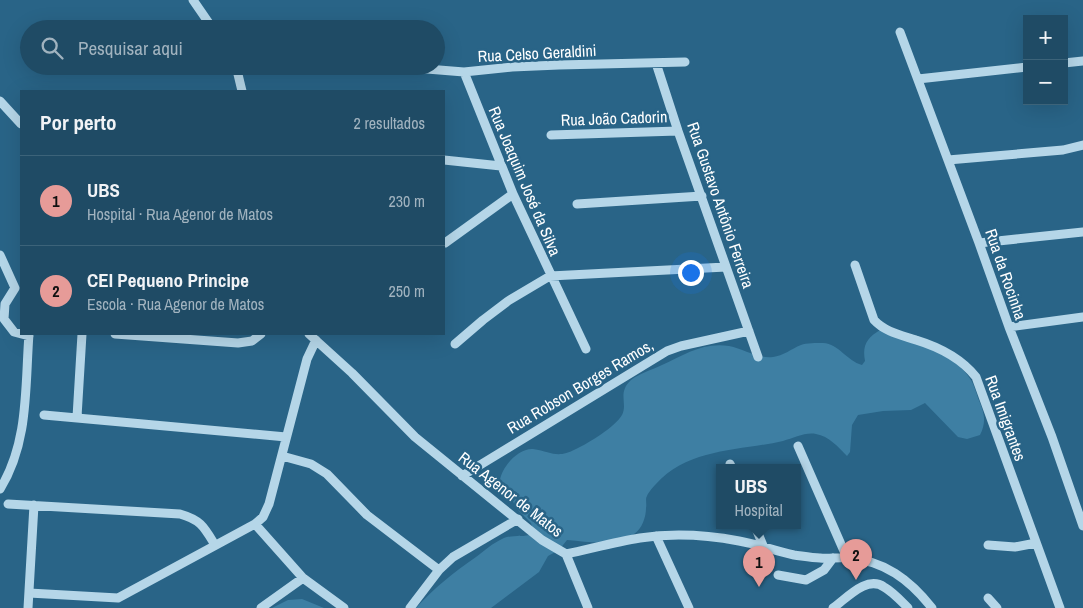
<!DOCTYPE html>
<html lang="pt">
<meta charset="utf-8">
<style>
body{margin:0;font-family:"Archivo Narrow",sans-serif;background:#27526b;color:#f1f3f6}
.controls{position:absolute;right:15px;top:15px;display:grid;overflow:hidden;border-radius:0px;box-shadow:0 5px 20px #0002}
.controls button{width:45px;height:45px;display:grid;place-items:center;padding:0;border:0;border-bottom:1px solid #3c6379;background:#1f4b65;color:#f1f3f6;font:25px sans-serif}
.you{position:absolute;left:690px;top:272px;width:18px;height:18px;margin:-12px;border:4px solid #fff;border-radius:50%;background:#1a73e8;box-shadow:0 0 0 8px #1a73e833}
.badge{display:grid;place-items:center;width:32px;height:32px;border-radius:50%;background:#e69b98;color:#111;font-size:16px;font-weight:700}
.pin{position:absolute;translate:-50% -41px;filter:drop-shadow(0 1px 2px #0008)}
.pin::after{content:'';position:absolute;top:26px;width:18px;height:15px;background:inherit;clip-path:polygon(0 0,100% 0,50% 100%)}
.popup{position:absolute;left:716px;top:464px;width:85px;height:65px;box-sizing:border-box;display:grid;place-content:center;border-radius:0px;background:#1f4b65;filter:drop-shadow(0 1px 4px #0005);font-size:16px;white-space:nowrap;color:#a1b3bf}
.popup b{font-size:19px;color:#f1f3f6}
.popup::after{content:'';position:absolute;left:50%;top:100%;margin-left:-10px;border:10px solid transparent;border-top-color:#1f4b65}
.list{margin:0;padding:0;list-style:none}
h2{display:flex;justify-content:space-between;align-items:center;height:65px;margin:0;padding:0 20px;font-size:21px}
h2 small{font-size:16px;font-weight:400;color:#a1b3bf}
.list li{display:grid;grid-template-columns:32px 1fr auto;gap:15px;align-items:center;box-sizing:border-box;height:90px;padding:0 20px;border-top:1px solid #3c6379}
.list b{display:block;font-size:19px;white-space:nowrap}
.list p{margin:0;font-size:16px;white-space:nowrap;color:#a1b3bf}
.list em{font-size:16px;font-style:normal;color:#a1b3bf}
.icon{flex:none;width:28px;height:28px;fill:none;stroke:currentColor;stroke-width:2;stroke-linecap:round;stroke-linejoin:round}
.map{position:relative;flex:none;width:1083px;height:608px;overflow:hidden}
.search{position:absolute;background:#1f4b65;box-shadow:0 5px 20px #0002;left:20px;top:20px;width:425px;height:55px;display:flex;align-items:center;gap:12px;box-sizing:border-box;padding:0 18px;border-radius:28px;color:#a1b3bf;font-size:19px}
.panel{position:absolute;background:#1f4b65;box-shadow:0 5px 20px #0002;left:20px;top:90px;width:425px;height:245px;border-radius:0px}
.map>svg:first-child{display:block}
.green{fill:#3e7fa3}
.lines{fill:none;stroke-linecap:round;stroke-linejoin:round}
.minor{stroke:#b5d6e8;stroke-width:9}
.labels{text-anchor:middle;stroke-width:5;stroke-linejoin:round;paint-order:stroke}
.street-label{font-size:16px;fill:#fff;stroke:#296487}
</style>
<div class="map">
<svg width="1083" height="608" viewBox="0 0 1083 608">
<rect width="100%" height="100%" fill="#296487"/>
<path class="green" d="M880 330C911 342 953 350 971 380 974 385 976 392 978 398 984 412 987 421 980 435L967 439 958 437 925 403 911 410 883 411 858 415 852 425 850 452 847 456C838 447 829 436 816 434 805 432 794 438 783 441 739 451 689 448 656 484 653 487 648 493 647 496 645 499 647 504 646 508 646 517 642 529 634 534 611 547 592 542 567 540L559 550 548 556 539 572 491 608H416C434 588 454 572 476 557 484 551 493 543 502 539 512 534 523 538 532 534L533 529 531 523 518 510 500 480C502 467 518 448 533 449 552 452 557 459 576 449 589 443 615 427 622 415 628 403 617 393 631 380 640 373 652 370 662 365 684 355 703 342 729 346 744 349 758 359 773 357 783 356 791 349 801 345 806 343 817 343 823 343 839 344 847 361 862 365L865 361C862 345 867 338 880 330Z
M302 599 324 608H272L288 600Z"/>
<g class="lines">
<path class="minor" d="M193 0 213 29
M900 32 979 243 1009 327 1052 437 1083 526
M656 63 678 131 758 357
M1064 63 1083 61
M236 66 242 91
M390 66 464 72 512 67 559 65 685 62
M464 72 513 194 586 349
M918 79 1027 67
M0 101 21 124
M551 135 678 131
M444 160 501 166
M948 160 1063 150 1083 145
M577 204 702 196
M445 243 513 194
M979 243 1083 232
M0 255 15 288 5 304 4 319 14 332 29 336
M855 265 874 320C885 332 901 335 916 340 939 347 961 358 976 377L1060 608
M1009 327 1083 317
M115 334 238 343 252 341 261 334
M309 334 352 373 415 437 542 540 566 554C590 549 615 542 640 538 672 533 707 535 739 541 757 544 775 551 794 555 802 556 812 558 820 558 829 559 838 557 847 558 884 560 910 580 932 608
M455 344 483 320 508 301 550 276 726 267
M44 415 286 437
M77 417 82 334
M798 446 847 558
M282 456 311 464 327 474 367 515 439 570
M730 464 732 468
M462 476 667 351 681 346 749 331
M0 489C29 443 25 386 29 334
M8 504 180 514C201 520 204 527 215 545
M255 524 303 578 344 608
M755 526 764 548
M656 536 689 608
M988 545 1015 547 1036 543
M566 554 588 608
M778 575 806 580 824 570 833 558
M29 593 118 598 255 524 263 517 269 504 307 359 316 340
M988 598 997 608
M28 608 34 505
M261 608 303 578
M410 608 439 570 453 557 518 519
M833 608C847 598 867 575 884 587 893 592 901 601 908 608"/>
</g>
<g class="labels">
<g class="street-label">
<text transform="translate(537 53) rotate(-3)" y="6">Rua Celso Geraldini</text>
<text transform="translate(614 118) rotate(-2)" y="6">Rua João Cadorin</text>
<text transform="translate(525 181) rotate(67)" y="6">Rua Joaquim José da Silva</text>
<text transform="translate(721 205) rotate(71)" y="6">Rua Gustavo Antônio Ferreira</text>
<text transform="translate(1006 274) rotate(71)" y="6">Rua da Rocinha</text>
<text transform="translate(580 386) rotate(-31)" y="6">Rua Robson Borges Ramos,</text>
<text transform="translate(1006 418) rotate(70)" y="6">Rua Imigrantes</text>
<text transform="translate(511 494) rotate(38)" y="6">Rua Agenor de Matos</text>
</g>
</g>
</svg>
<div class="controls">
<button>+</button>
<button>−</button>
</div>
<div class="you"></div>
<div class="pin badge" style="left:759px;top:587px">1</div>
<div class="popup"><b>UBS</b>Hospital</div>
<div class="pin badge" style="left:856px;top:580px">2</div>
<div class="search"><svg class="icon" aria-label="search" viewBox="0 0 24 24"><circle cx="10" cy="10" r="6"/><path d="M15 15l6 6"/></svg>Pesquisar aqui</div>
<section class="panel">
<h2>Por perto<small>2 resultados</small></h2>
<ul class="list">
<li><span class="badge">1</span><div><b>UBS</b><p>Hospital · Rua Agenor de Matos</p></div><em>230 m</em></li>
<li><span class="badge">2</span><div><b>CEI Pequeno Principe</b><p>Escola · Rua Agenor de Matos</p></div><em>250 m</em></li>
</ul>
</section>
</div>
